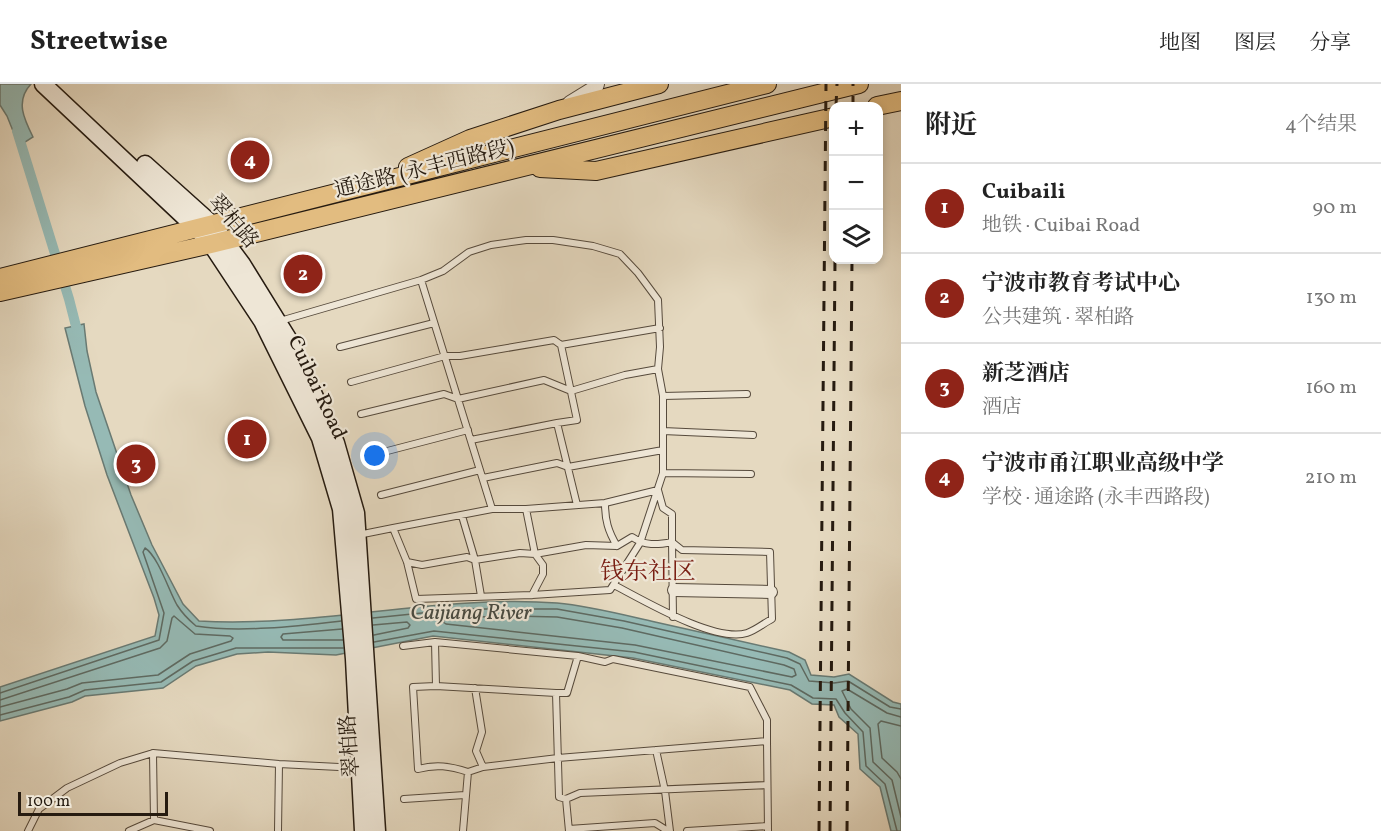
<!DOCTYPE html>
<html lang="zh">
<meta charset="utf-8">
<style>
body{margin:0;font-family:Vollkorn,"Noto Serif SC",serif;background:#f2f2f2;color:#222}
.controls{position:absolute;right:18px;top:18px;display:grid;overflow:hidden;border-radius:12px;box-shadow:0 3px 9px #0003}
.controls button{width:54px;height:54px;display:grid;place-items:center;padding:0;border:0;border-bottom:2px solid #e0e0e0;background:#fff;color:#222;font:30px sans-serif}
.scale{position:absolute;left:18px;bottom:15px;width:150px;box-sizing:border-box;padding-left:6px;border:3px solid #261b10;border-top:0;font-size:16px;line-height:21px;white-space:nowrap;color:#261b10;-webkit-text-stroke:4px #eee6d6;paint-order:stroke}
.you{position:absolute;left:375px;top:372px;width:21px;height:21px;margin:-15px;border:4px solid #fff;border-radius:50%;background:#1a73e8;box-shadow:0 0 0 9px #1a73e833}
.badge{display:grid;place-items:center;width:39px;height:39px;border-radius:50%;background:#8f2418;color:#fff;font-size:20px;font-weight:700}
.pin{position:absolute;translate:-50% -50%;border:3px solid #fff;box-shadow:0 2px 6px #0006}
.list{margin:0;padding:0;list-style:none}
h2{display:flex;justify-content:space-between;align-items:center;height:78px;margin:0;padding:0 24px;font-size:26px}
h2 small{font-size:20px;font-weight:400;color:#767676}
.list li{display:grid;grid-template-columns:39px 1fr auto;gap:18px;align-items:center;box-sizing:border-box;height:90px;padding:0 24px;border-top:2px solid #e0e0e0}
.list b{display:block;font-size:22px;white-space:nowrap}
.list p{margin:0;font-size:20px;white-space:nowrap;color:#767676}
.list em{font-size:20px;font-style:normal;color:#767676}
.icon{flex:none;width:33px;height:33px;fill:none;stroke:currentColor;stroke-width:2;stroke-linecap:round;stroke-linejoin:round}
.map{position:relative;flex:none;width:901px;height:747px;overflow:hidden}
header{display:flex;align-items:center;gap:36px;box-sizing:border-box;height:84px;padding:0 30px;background:#fff;border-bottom:2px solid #e0e0e0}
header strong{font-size:28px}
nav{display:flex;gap:33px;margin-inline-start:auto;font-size:21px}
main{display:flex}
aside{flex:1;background:#fff}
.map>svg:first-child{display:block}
.water{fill:#96bab5;stroke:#697a73;stroke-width:1.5}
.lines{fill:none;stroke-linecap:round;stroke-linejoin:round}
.shore{stroke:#5e6a62;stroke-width:1.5}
.canal{stroke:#96bab5;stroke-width:10}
.service-casing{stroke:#564a3c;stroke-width:8}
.minor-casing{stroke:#564a3c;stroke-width:14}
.tertiary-casing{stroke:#564a3c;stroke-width:16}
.secondary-casing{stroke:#261b10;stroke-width:19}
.primary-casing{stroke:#261b10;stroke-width:20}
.service{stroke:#eee6d6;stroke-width:6}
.minor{stroke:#eee6d6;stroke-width:12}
.tertiary{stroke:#eee6d6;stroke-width:14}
.secondary{stroke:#eee6d6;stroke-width:16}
.primary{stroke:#e2bc80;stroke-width:18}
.rail{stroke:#261b10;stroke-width:3;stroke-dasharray:10 10;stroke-linecap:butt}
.labels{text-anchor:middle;stroke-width:4.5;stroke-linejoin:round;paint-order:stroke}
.street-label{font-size:21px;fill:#261b10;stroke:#eee6d6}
.water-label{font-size:22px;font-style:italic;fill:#484b42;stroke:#eee6d6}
.quarter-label{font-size:24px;fill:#7a1f14;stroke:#eee6d6}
</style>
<header>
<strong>Streetwise</strong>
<nav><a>地图</a><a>图层</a><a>分享</a></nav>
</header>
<main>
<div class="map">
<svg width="901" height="747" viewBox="0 0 901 747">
<rect width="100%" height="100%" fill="#e5d9c0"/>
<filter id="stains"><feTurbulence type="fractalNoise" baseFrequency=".00333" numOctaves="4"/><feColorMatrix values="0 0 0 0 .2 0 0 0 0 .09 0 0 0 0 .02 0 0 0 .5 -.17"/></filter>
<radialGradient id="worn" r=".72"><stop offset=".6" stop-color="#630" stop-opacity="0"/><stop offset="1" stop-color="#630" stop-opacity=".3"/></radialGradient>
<path class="water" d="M0 0H31C15 17 24 35 33 53L19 62 7 32 0 21Z
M84 240 87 267 96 308 131 411 152 461 183 520 199 537C318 544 437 510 557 519 590 522 624 531 655 538 700 548 744 558 789 568L805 576 811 591 834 593 849 590 893 618 901 620V747H891L880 703 860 685 858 650 839 633 834 621 812 620 790 606 633 574 433 552 336 571 268 568 237 570 196 582 163 604 85 612 72 618 0 637V603L155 552 159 531 154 514 107 391 85 322 65 244Z"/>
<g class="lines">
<path class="shore" d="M514 532 557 533 622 544 784 581 794 585 796 591 792 593 635 561 446 540 443 538 446 534Z
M373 534 461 525H557L624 537 787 574 800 580 809 597 834 599 848 597 890 623 901 625
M373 541 407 538 410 541 408 544 374 551
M342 545 283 550 281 553 283 556H343
M374 558 434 547 634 568 791 601 813 614 836 615 845 629 863 648 866 682 885 700 897 747
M0 609 159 556 164 529 143 468 145 464C158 472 169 507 177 521 182 529 190 537 196 542 239 549 298 542 341 537
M0 616 160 564 167 557 172 534 174 532 195 550 230 552 233 554 231 557 190 570 158 591 82 599 67 605 0 623
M0 631 69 613 85 606 161 598 193 577 236 564H343
M901 633 887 629 847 605 842 607 851 625 870 644 873 678 892 696 901 733
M901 642 881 637 878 640 882 674 897 688 901 695"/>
<path class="canal" d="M17 47 69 215 79 254"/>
<g class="service-casing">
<path id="service" d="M421 196 492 425
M280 237 421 196 443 187 469 168 491 161 526 156H553L593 162 620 170 638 189 658 216 660 263 658 285 663 312V389L640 459 610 506 532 511 416 515 407 478 393 444 358 451
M561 261 660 244
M340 263 434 239
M351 298 445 272H460L554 256 561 261 577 336 557 339 577 421
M663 312 747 310
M361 330 444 310 458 315 544 296 571 307 625 291 658 285
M663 347 753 351
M471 356 557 339
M372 371 468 346
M663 389 751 390
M483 394 557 379 568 383 663 366
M381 411 480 386
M605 419C605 436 608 447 617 462
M526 425 535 470 543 481V490L532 511
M462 432 475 476 481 512
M393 444 492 425H526L605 419 658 406 663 424 672 430V458C657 461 645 462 632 453L617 462 586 461 535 470 520 469 475 476 467 473 422 481 407 478
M614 501C643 516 715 559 747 549 756 546 764 539 772 535L770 468 682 466 672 458 673 533
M435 558 436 602 556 609
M403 562 435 558 578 572 605 578 613 575 750 603 767 636V657
M436 602 413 603 418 685C436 680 450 682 468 688
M475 604 482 648 476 667 483 683
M656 666 665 707 670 747
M153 669 154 736
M404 715 465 711
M566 715 580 709 767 701
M569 745 655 739 668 747
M28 747 39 725 67 704 120 679 153 669 279 680 359 684
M129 747 154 736 210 747
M278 747 279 680
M463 747 468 688 483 683 558 674 767 657 768 747
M569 747 566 715 559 713 556 609H567L578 572
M687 747 768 742"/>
</g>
<g class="minor-casing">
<path id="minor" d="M674 506 771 508"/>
</g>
<g class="tertiary-casing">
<path id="tertiary" d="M570 19 596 3 597 0"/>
</g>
<g class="secondary-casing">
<path id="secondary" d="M43 0 197 145 211 160 262 237 320 354 341 425 354 575 363 747
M145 80 213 141 242 180 289 256 336 359 356 429 377 747"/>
</g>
<g class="primary-casing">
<path id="primary" d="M877 22 901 17
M408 83 470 55 559 26 659 0
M540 84 596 87 834 33
M0 194 767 0
M0 208 211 160 859 0"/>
</g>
<use href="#service" class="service"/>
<use href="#minor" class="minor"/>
<use href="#tertiary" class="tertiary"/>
<use href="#secondary" class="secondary"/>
<use href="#primary" class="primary"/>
<path class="rail" d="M836 22 837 0
M853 22V0
M819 747 826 0
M830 747 835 176
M847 747 852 176"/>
</g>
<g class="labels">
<g class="street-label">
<text transform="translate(424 84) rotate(-14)" y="7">通途路 (永丰西路段)</text>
<text transform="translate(234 137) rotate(49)" y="7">翠柏路</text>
<text transform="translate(318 303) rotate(65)" y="7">Cuibai Road</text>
<text transform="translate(349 662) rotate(-94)" y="7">翠柏路</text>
</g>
<g class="water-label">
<text x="471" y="535">Caijiang River</text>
</g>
<g class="quarter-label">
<text x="648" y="495">钱东社区</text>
</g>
</g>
<rect width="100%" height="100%" filter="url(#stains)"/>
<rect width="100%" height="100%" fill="url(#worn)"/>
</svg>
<div class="controls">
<button>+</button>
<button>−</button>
<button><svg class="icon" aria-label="layers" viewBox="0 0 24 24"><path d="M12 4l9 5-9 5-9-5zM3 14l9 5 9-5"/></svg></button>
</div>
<div class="scale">100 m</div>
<div class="you"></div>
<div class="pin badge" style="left:247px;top:355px">1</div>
<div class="pin badge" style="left:303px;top:190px">2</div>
<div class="pin badge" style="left:136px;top:380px">3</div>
<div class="pin badge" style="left:250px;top:76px">4</div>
</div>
<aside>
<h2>附近<small>4个结果</small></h2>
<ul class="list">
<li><span class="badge">1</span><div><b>Cuibaili</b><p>地铁 · Cuibai Road</p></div><em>90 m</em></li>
<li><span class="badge">2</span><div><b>宁波市教育考试中心</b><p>公共建筑 · 翠柏路</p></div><em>130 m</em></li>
<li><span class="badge">3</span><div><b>新芝酒店</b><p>酒店</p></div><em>160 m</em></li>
<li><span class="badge">4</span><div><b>宁波市甬江职业高级中学</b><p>学校 · 通途路 (永丰西路段)</p></div><em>210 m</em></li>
</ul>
</aside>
</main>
